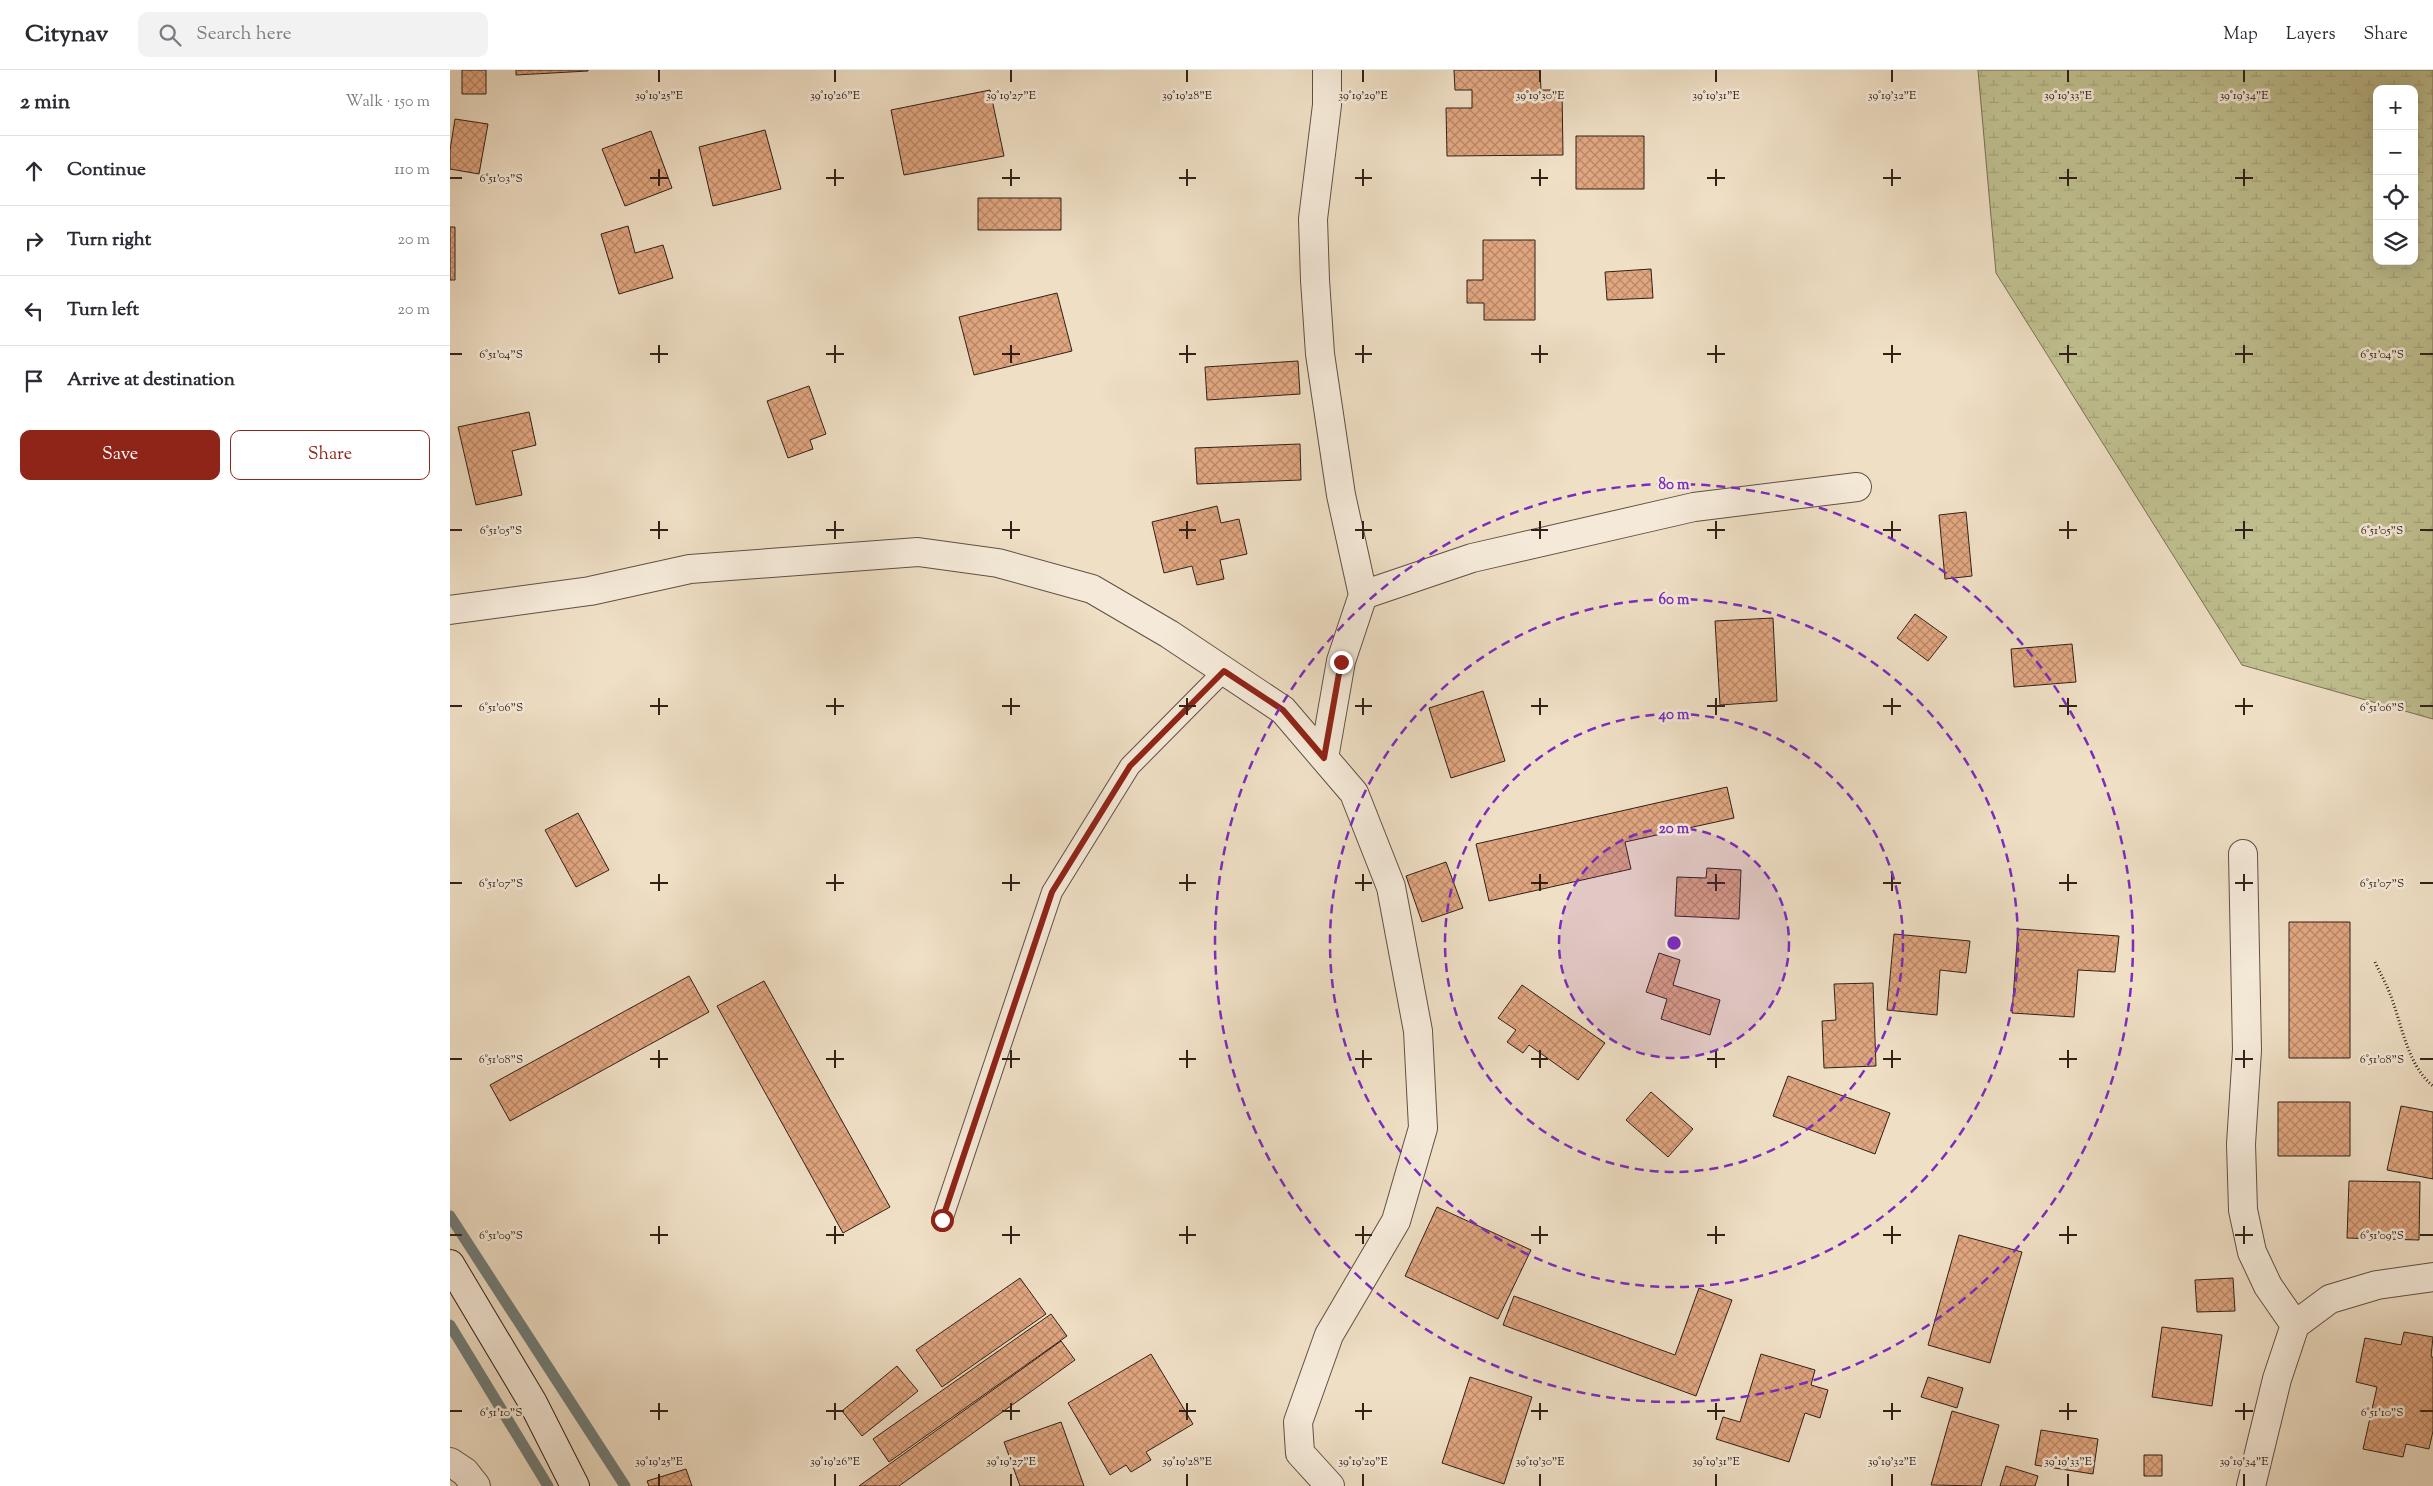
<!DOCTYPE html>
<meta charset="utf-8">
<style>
body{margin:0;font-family:"Sorts Mill Goudy",serif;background:#f2f2f3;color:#2b2b33}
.controls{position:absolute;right:15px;top:15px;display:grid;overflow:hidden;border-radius:10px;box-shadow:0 5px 20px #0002}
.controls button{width:45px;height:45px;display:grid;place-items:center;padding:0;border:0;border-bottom:1px solid #e1e1e2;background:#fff;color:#2b2b33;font:25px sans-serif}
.stop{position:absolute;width:15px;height:15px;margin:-11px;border:4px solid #8f2418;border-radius:50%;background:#fff}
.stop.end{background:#8f2418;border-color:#fff;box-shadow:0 1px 5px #0008}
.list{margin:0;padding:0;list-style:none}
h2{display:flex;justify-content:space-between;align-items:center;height:65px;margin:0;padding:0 20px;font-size:21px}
h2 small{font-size:16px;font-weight:400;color:#7c7c81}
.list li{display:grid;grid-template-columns:32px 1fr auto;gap:15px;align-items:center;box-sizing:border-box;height:70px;padding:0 20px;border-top:1px solid #e1e1e2}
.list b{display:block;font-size:19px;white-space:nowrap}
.list em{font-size:16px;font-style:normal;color:#7c7c81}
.actions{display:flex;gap:10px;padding:15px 20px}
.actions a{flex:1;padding:11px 0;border:1px solid #8f2418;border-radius:10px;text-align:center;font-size:18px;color:#8f2418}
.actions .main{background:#8f2418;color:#fff}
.icon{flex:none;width:28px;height:28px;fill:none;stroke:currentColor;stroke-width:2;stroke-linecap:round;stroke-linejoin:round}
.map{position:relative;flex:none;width:1983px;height:1416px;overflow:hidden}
header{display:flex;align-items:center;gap:30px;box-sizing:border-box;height:70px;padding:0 25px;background:#fff;border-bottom:1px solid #e1e1e2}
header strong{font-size:24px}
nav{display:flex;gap:28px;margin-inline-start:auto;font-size:18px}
.search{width:350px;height:45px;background:#f2f2f3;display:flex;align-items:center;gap:12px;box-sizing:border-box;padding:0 18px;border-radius:10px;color:#7c7c81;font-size:19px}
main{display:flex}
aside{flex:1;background:#fff}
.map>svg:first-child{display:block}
.wetland{fill:url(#wetland-marsh);stroke:#787054;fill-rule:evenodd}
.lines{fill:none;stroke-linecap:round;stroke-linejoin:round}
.stream{stroke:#717e7a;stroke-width:11}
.building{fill:url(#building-cross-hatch);stroke:#312019}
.service-casing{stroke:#605044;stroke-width:22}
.minor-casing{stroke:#605044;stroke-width:30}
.secondary-casing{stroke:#312019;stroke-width:30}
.path{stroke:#312019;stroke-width:3;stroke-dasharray:1 2.5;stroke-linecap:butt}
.service{stroke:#f5ead9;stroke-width:20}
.minor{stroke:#f5ead9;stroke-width:28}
.secondary{stroke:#f5ead9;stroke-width:28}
.route{stroke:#8f2418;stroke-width:6}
.ticks{fill:none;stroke:#312019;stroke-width:2}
.ring{fill:none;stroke:#7b2cbf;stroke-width:2.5;stroke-dasharray:9 6}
.ticks-label{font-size:12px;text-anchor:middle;fill:#312019;stroke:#f5ead9;stroke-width:5;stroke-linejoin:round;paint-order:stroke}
.centre{fill:#7b2cbf;stroke:#f5ead9;stroke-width:2.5}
.ring-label{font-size:15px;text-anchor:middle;font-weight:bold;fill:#7b2cbf;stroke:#f5ead9;stroke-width:5;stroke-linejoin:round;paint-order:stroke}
</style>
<header>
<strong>Citynav</strong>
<div class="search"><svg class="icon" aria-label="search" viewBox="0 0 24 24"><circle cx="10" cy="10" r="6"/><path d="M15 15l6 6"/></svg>Search here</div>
<nav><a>Map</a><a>Layers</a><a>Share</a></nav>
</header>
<main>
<aside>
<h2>2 min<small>Walk · 150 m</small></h2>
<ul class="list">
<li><svg class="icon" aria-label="ahead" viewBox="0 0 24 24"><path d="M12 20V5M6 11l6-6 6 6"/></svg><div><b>Continue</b></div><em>110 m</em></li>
<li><svg class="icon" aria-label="right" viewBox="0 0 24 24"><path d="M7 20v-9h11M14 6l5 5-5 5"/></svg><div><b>Turn right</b></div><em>20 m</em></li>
<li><svg class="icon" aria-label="left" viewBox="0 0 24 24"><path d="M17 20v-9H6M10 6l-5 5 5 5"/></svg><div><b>Turn left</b></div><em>20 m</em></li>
<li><svg class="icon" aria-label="arrive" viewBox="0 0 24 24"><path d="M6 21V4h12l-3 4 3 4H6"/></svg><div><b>Arrive at destination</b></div></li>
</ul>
<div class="actions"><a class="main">Save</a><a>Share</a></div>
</aside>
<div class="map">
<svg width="1983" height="1416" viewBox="0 0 1983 1416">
<defs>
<pattern id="wetland-marsh" width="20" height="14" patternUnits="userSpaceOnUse" patternTransform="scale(1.25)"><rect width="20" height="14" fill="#c0c090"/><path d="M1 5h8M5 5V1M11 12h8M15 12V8" fill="none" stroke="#a5a57c"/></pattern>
<pattern id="building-cross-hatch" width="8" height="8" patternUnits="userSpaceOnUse" patternTransform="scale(1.25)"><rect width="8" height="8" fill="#e1a680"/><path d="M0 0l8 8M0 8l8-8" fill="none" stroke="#b78768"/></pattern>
</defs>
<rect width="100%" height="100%" fill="#efdfc5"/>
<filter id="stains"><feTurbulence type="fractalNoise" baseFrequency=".004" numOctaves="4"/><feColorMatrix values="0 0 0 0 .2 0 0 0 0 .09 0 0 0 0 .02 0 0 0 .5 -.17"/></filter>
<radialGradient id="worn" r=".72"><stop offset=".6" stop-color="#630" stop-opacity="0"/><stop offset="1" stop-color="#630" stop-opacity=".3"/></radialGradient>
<path class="wetland" d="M1528 0H1983V649L1792 595 1546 203ZM1927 19H1964V191H1927Z"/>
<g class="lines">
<path class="stream" d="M0 1146 175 1416
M0 1255 98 1416"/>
</g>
<path class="building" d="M12 0H36V24H12Z
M66 0H138V1L66 5Z
M1004 0H1090L1091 20H1112L1113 85 997 86 996 38H1022V20H1005Z
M540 20 554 86 454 105 441 40Z
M5 49 38 54 29 104 0 99V80Z
M315 60 331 119 263 136 249 77Z
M201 61 222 118 175 136 152 79Z
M1126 66H1194V119H1126Z
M528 128H611V160H528Z
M178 156 185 183 213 175 223 208 169 224 151 164Z
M0 157H5V210H0Z
M1033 170H1085V250H1034V233H1017V210H1033Z
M1201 199 1203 228 1157 230 1155 202Z
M607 223 622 281 524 305 509 247Z
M848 291 850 324 757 330 755 297Z
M359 316 376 364 360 370 363 379 338 388 317 331Z
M79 342 86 375 62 381 72 425 26 435 8 357Z
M850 374 851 410 747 414 745 378Z
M767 436 771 453 789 449 797 484 770 490 774 509 747 515 742 496 714 503 702 452Z
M1516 442 1522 506 1495 509 1489 445Z
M1465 544 1497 567 1478 591 1447 568Z
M1323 548 1327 631 1270 635 1265 551Z
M1622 574 1626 612 1564 617 1561 579Z
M1033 621 1055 691 1001 708 979 638Z
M1277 717 1284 748 1175 772 1181 799 1039 831 1026 774Z
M128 743 159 800 126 817 95 760Z
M996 792 1013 838 972 852 956 806Z
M1257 798 1291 800 1289 849 1225 846 1227 807 1256 808Z
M1839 852H1900V988H1839Z
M1568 859 1669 866 1665 902 1628 900 1624 947 1562 943Z
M1444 864 1520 871 1516 903 1490 900 1487 945 1437 940Z
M1209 883 1230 890 1223 915 1270 930 1260 965 1211 949 1217 929 1196 922Z
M239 906 259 942 60 1051 40 1015Z
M314 911 440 1137 393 1163 267 936Z
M1423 913 1426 996 1374 998 1372 951 1386 950 1384 914Z
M1072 915 1155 973 1128 1010 1079 975 1073 983 1057 972 1066 960 1048 948Z
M1338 1006 1440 1043 1425 1084 1323 1046Z
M1201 1022 1243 1059 1218 1087 1176 1050Z
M1828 1032H1900V1086H1828Z
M1951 1036 1983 1042V1109L1937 1100Z
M1899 1111 1970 1112 1969 1170 1897 1168Z
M987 1137 1081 1180 1048 1249 955 1206Z
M1509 1165 1572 1182 1540 1293 1478 1275Z
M570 1208 596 1244 492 1317 466 1280Z
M1783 1208 1785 1241 1747 1242 1745 1210Z
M1249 1218 1282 1230 1246 1326 1053 1255 1064 1226 1225 1285Z
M601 1244 617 1266 439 1392 423 1369Z
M1712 1257 1772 1265 1762 1336 1702 1327Z
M1954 1262 1983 1267 1981 1287H1983V1361L1979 1379 1956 1374 1953 1387 1913 1379 1927 1317 1906 1312 1915 1268 1951 1275Z
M611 1271 625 1290 449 1416H409Z
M701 1284 743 1354 696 1382 701 1390 681 1402 676 1395 660 1405 618 1333Z
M1311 1284 1365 1300 1361 1315 1378 1320 1370 1348 1355 1343 1339 1392 1266 1369 1273 1347 1290 1352Z
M447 1296 468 1321 412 1366 392 1341Z
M1020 1307 1082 1327 1054 1414 992 1393Z
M1478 1307 1513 1318 1507 1338 1471 1327Z
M1502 1341 1549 1355 1531 1416 1481 1415Z
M611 1352 634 1416H570L554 1372Z
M1591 1360 1648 1369 1643 1404 1585 1395Z
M1694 1385H1712V1406H1694Z
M1556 1396 1588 1406 1585 1416H1550Z
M236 1399 242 1416H199L197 1411Z"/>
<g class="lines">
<g class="service-casing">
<path id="service" d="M492 1150 602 822 680 696 774 601"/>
</g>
<g class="minor-casing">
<path id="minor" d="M913 525 1022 488 1244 437 1407 417
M0 540 140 521 240 499 468 482 548 493 642 519 719 564 833 640 904 723 941 817 968 961 973 1058 946 1151 879 1265 848 1352 850 1383 880 1416
M874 688 891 591 913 525 891 425 870 284 865 210 863 149 877 35V0
M1793 784 1797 980 1791 1074 1793 1140 1802 1182 1818 1216 1845 1255
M0 1392 15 1402 26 1416
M1801 1416 1827 1309 1845 1255 1880 1229 1927 1215 1983 1207"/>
</g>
<g class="secondary-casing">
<path id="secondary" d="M0 1194 83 1333 125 1416"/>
</g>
<path class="path" d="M1925 892C1930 903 1936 913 1940 924 1952 954 1957 995 1983 1016"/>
<use href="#service" class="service"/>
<use href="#minor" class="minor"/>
<use href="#secondary" class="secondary"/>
</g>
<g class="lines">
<path class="route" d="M492 1150 602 822 680 696 774 601 833 640 874 688 891 592"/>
</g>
<path class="ticks" d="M209 0V12M385 0V12M561 0V12M737 0V12M913 0V12M1090 0V12M1266 0V12M1442 0V12M1618 0V12M1794 0V12M209 99V116M385 99V116M561 99V116M737 99V116M913 99V116M1090 99V116M1266 99V116M1442 99V116M1618 99V116M1794 99V116M0 108H12M200 108H218M376 108H394M552 108H570M729 108H746M905 108H922M1081 108H1098M1257 108H1275M1433 108H1451M1609 108H1627M1785 108H1803M209 275V293M385 275V293M561 275V293M737 275V293M913 275V293M1090 275V293M1266 275V293M1442 275V293M1618 275V293M1794 275V293M0 284H12M200 284H218M376 284H394M552 284H570M729 284H746M905 284H922M1081 284H1098M1257 284H1275M1433 284H1451M1609 284H1627M1785 284H1803M1970 284H1983M209 451V469M385 451V469M561 451V469M737 451V469M913 451V469M1090 451V469M1266 451V469M1442 451V469M1618 451V469M1794 451V469M0 460H12M200 460H218M376 460H394M552 460H570M729 460H746M905 460H922M1081 460H1098M1257 460H1275M1433 460H1451M1609 460H1627M1785 460H1803M1970 460H1983M209 628V645M385 628V645M561 628V645M737 628V645M913 628V645M1090 628V645M1266 628V645M1442 628V645M1618 628V645M1794 628V645M0 636H12M200 636H218M376 636H394M552 636H570M729 636H746M905 636H922M1081 636H1098M1257 636H1275M1433 636H1451M1609 636H1627M1785 636H1803M1970 636H1983M209 804V821M385 804V821M561 804V821M737 804V821M913 804V821M1090 804V821M1266 804V821M1442 804V821M1618 804V821M1794 804V821M0 813H12M200 813H218M376 813H394M552 813H570M729 813H746M905 813H922M1081 813H1098M1257 813H1275M1433 813H1451M1609 813H1627M1785 813H1803M1970 813H1983M209 980V998M385 980V998M561 980V998M737 980V998M913 980V998M1090 980V998M1266 980V998M1442 980V998M1618 980V998M1794 980V998M0 989H12M200 989H218M376 989H394M552 989H570M729 989H746M905 989H922M1081 989H1098M1257 989H1275M1433 989H1451M1609 989H1627M1785 989H1803M1970 989H1983M209 1156V1174M385 1156V1174M561 1156V1174M737 1156V1174M913 1156V1174M1090 1156V1174M1266 1156V1174M1442 1156V1174M1618 1156V1174M1794 1156V1174M0 1165H12M200 1165H218M376 1165H394M552 1165H570M729 1165H746M905 1165H922M1081 1165H1098M1257 1165H1275M1433 1165H1451M1609 1165H1627M1785 1165H1803M1970 1165H1983M209 1333V1350M385 1333V1350M561 1333V1350M737 1333V1350M913 1333V1350M1090 1333V1350M1266 1333V1350M1442 1333V1350M1618 1333V1350M1794 1333V1350M0 1341H12M200 1341H218M376 1341H394M552 1341H570M729 1341H746M905 1341H922M1081 1341H1098M1257 1341H1275M1433 1341H1451M1609 1341H1627M1785 1341H1803M1970 1341H1983M209 1404V1416M385 1404V1416M561 1404V1416M737 1404V1416M913 1404V1416M1090 1404V1416M1266 1404V1416M1442 1404V1416M1618 1404V1416M1794 1404V1416"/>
<circle cx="1224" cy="873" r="115" fill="#7b2cbf" fill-opacity=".12"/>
<g class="ring">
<circle cx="1224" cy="873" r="115"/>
<circle cx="1224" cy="873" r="229"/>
<circle cx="1224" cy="873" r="344"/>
<circle cx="1224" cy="873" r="459"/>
</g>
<g class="ticks-label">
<text x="209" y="29">39°19'25"E</text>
<text x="385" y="29">39°19'26"E</text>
<text x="561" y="29">39°19'27"E</text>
<text x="737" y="29">39°19'28"E</text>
<text x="913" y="29">39°19'29"E</text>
<text x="1090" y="29">39°19'30"E</text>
<text x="1266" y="29">39°19'31"E</text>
<text x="1442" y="29">39°19'32"E</text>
<text x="1618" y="29">39°19'33"E</text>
<text x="1794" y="29">39°19'34"E</text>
<text x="51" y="112">6°51'03"S</text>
<text x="51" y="288">6°51'04"S</text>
<text x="1932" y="288">6°51'04"S</text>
<text x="51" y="464">6°51'05"S</text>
<text x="1932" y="464">6°51'05"S</text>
<text x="51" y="641">6°51'06"S</text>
<text x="1932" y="641">6°51'06"S</text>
<text x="51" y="817">6°51'07"S</text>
<text x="1932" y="817">6°51'07"S</text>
<text x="51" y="993">6°51'08"S</text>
<text x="1932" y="993">6°51'08"S</text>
<text x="51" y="1169">6°51'09"S</text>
<text x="1932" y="1169">6°51'09"S</text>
<text x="51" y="1346">6°51'10"S</text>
<text x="1932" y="1346">6°51'10"S</text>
<text x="209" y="1395">39°19'25"E</text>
<text x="385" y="1395">39°19'26"E</text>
<text x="561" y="1395">39°19'27"E</text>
<text x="737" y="1395">39°19'28"E</text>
<text x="913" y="1395">39°19'29"E</text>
<text x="1090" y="1395">39°19'30"E</text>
<text x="1266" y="1395">39°19'31"E</text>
<text x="1442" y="1395">39°19'32"E</text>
<text x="1618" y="1395">39°19'33"E</text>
<text x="1794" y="1395">39°19'34"E</text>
</g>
<circle cx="1224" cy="873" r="8" class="centre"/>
<g class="ring-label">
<text x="1224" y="419">80 m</text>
<text x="1224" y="534">60 m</text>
<text x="1224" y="649">40 m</text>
<text x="1224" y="763">20 m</text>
</g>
<rect width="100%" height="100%" filter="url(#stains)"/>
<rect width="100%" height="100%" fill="url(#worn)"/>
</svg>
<div class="controls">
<button>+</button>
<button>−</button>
<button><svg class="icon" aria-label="locate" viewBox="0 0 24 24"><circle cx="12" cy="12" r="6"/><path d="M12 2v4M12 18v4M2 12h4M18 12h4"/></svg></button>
<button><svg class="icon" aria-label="layers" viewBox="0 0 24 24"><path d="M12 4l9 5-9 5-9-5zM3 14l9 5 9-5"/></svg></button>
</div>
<div class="stop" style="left:492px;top:1150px"></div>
<div class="stop end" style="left:891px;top:592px"></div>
</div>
</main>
